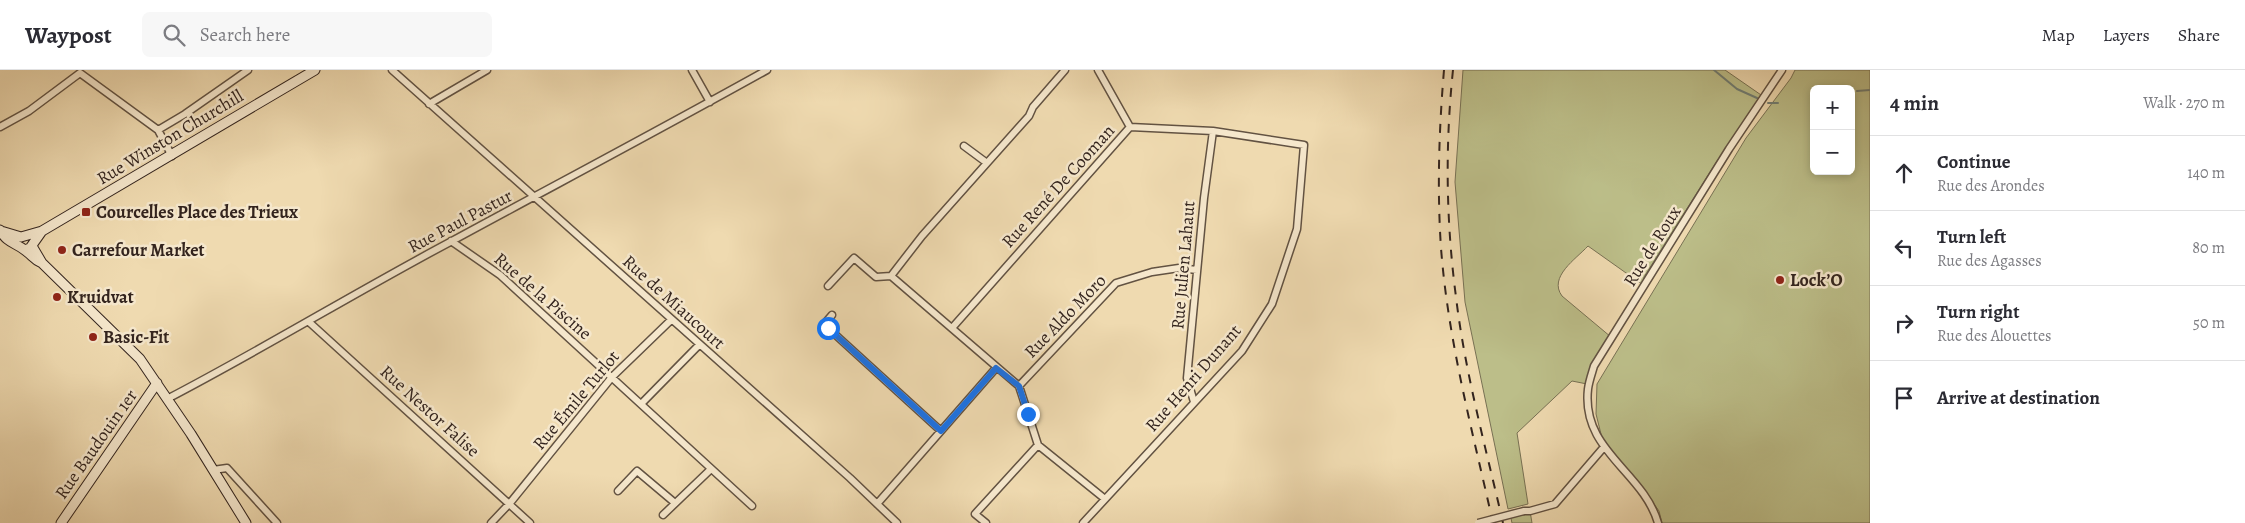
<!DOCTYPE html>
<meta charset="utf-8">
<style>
body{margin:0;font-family:Alegreya,serif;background:#f7f7f7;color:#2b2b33}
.controls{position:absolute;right:15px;top:15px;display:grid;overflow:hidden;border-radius:8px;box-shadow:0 2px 8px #0003}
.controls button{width:45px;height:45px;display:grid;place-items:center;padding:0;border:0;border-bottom:1px solid #e1e1e2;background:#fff;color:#2b2b33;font:25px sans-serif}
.stop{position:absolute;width:15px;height:15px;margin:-11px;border:4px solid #1a73e8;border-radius:50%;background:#fff}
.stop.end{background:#1a73e8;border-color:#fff;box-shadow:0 1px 5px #0008}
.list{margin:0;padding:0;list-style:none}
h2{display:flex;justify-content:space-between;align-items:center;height:65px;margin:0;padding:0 20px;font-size:21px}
h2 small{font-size:16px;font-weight:400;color:#7c7c81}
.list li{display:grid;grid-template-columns:32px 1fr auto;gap:15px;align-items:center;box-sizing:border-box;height:75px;padding:0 20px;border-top:1px solid #e1e1e2}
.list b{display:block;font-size:19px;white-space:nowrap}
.list p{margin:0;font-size:16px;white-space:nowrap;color:#7c7c81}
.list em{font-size:16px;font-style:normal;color:#7c7c81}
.icon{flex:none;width:28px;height:28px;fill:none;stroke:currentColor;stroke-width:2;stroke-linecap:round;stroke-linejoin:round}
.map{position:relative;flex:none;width:1870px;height:453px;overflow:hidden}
header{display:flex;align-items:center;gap:30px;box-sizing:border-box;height:70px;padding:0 25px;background:#fff;border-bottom:1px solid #e1e1e2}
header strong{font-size:24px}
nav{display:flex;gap:28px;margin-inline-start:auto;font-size:18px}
.search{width:350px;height:45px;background:#f7f7f7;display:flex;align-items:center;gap:12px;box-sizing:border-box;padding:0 18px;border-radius:8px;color:#7c7c81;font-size:19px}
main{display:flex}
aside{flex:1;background:#fff}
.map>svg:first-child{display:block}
.green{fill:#bcbe89;stroke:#787154;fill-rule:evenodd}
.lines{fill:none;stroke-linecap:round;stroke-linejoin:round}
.stream{stroke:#717e74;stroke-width:2}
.minor-casing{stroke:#625242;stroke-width:9}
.secondary-casing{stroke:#33241e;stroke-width:11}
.minor{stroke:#f5e7cc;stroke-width:6}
.secondary{stroke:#f5e7cc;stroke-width:9}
.rail{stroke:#33241e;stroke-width:2;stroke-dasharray:9 9;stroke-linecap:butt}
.minor-bridge-casing{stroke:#625242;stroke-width:9;stroke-linecap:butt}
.minor-bridge{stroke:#f5e7cc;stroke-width:6}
.route{stroke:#1a73e8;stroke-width:6}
.poi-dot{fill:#8f2418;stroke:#f5e7cc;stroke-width:2}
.labels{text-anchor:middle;stroke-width:5;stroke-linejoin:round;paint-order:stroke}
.street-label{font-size:18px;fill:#33241e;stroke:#f5e7cc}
.poi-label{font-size:18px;font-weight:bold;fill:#33241e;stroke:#f5e7cc;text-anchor:start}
</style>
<header>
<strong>Waypost</strong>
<div class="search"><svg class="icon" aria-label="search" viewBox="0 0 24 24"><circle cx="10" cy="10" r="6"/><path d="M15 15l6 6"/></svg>Search here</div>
<nav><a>Map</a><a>Layers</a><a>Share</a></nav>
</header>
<main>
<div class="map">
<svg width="1870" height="453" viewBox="0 0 1870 453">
<rect width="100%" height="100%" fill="#efdab0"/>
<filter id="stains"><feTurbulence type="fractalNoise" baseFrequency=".004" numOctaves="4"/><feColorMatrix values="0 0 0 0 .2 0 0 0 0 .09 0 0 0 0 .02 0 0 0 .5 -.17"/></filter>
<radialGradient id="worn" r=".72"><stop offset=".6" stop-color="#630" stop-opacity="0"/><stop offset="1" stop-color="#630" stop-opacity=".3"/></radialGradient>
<path class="green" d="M1463 0H1725L1764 27 1717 91 1644 207 1643 215 1588 176C1576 189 1548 207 1562 226L1611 267 1587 314 1572 311 1517 363 1528 434 1508 439 1465 232 1455 112Z
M1795 0H1870V453H1662L1659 441 1644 420 1603 372 1596 344 1597 314 1746 68 1791 8ZM1814 19H1851V101H1814Z
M1530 441 1532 453H1512L1510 444Z"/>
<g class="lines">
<path class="stream" d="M1714 0 1737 19 1757 28
M1857 21 1870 20
M1768 33H1778"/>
<g class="minor-casing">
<path id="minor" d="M392 0 850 408 897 453
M692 0 710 32
M1098 0 1130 57
M80 3 158 60 172 86
M429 34 487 0
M0 57 29 41 80 3
M158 60 185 44 248 0
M987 93 1029 46 1033 37 1065 0
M451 171 500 205 752 436
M891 206 1019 316 1038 375 1105 429
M891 206 922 166 987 93 964 76
M828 216 854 188 876 207 891 206
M832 245 826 252 828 258 941 361
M309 252 530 453
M952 258 1130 57 1213 61 1304 75 1297 159 1272 234 1242 281 1083 453
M1019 316 1116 213 1152 202 1179 198 1197 200
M167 329C263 279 356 222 452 171 557 114 663 58 767 0
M1194 332 1187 308 1204 128 1213 61
M642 333 699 275
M213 400 227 398 277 453
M618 421 637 401 675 433
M877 434 996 298
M1524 441H1530L1555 434 1604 377
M663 445 711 399
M491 453 510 433 612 307 671 250
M986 453 975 444 1038 375
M1658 453C1643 401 1581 381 1588 319 1589 311 1592 303 1594 296L1729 79 1782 0"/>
</g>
<g class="secondary-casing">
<path id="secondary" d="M0 160C8 174 15 172 26 181 33 186 34 190 42 193
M1 161 21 167 42 161
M32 176 42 193 140 289 191 364 246 453
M25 180 30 178 42 161 315 0
M61 453 157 313"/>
</g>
<use href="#minor" class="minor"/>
<use href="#secondary" class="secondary"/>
<path class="rail" d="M1444 0C1439 59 1437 119 1441 178 1448 271 1473 363 1493 453
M1453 0C1445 76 1446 151 1456 227 1465 303 1486 378 1503 453"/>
<g class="minor-bridge-casing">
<path id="minor-bridge" d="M1478 453 1524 441"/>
</g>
<use href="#minor-bridge" class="minor-bridge"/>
</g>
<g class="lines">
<path class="route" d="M828 258 941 361 996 298 1019 316 1028 344"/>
</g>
<g class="poi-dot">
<rect x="81" y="137" width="10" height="10" rx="2.5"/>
<circle cx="62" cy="180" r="5"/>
<circle cx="1780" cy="210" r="5"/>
<circle cx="57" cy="227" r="5"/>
<circle cx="93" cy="267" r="5"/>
</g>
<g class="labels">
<g class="street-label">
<text transform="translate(170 67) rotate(-31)" y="6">Rue Winston Churchill</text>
<text transform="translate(1058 116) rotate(-48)" y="6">Rue René De Cooman</text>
<text transform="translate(460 151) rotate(-28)" y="6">Rue Paul Pastur</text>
<text transform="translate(1652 176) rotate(-58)" y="6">Rue de Roux</text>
<text transform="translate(1183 195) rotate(-85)" y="6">Rue Julien Lahaut</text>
<text transform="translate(543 226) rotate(41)" y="6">Rue de la Piscine</text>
<text transform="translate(674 232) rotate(42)" y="6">Rue de Miaucourt</text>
<text transform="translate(1065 246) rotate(-46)" y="6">Rue Aldo Moro</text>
<text transform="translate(1193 308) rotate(-49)" y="6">Rue Henri Dunant</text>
<text transform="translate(576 330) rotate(-50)" y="6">Rue Émile Turlot</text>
<text transform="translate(430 341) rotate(42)" y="6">Rue Nestor Falise</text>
<text transform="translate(96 374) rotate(-55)" y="6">Rue Baudouin 1er</text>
</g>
<g class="poi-label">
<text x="96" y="148">Courcelles Place des Trieux</text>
<text x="72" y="186">Carrefour Market</text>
<text x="1790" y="216">Lock’O</text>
<text x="67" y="233">Kruidvat</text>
<text x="103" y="273">Basic-Fit</text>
</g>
</g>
<rect width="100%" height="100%" filter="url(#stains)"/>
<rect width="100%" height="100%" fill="url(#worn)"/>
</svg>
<div class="controls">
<button>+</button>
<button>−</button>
</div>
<div class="stop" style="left:828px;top:258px"></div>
<div class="stop end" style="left:1028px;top:344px"></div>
</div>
<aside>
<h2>4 min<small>Walk · 270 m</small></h2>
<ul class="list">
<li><svg class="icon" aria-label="ahead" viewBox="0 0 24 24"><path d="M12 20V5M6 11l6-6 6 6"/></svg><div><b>Continue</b><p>Rue des Arondes</p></div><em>140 m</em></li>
<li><svg class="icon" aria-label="left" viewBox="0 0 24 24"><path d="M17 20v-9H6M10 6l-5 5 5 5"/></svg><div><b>Turn left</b><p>Rue des Agasses</p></div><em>80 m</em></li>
<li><svg class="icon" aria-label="right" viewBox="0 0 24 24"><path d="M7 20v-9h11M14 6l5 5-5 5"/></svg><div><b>Turn right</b><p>Rue des Alouettes</p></div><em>50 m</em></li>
<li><svg class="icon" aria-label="arrive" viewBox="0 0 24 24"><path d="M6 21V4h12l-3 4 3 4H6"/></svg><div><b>Arrive at destination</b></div></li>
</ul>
</aside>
</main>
